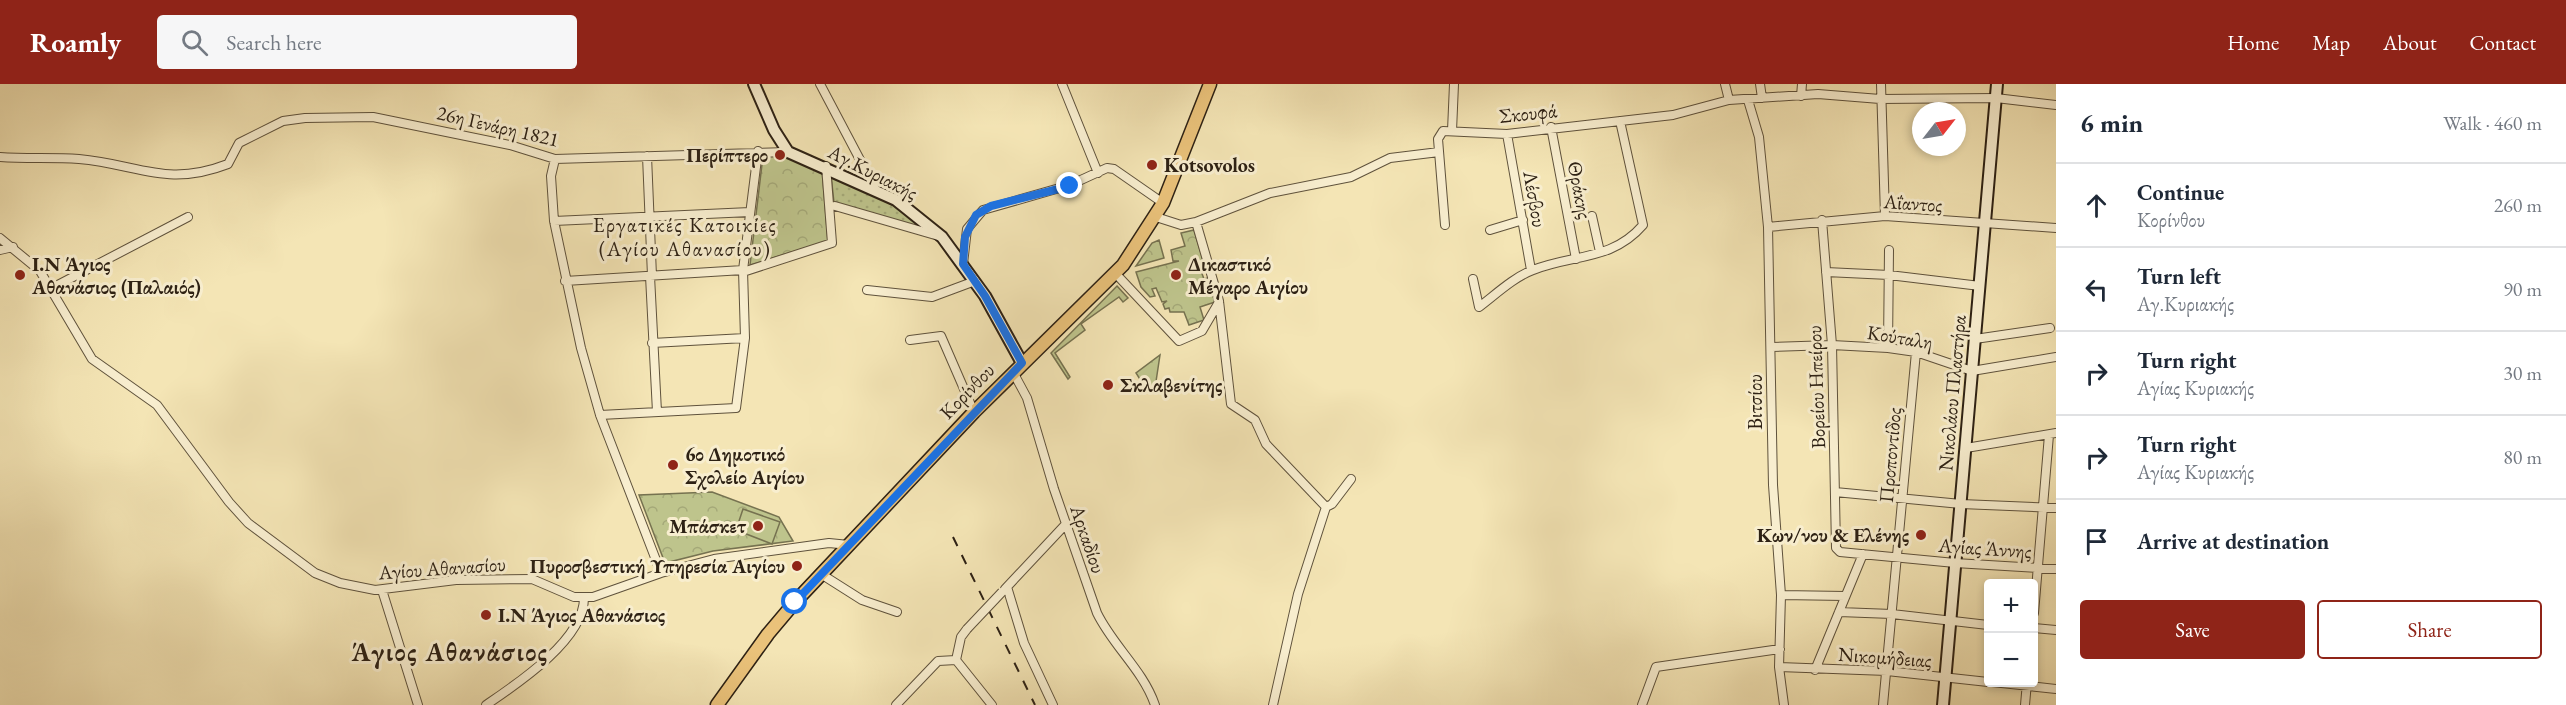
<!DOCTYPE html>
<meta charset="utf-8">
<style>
body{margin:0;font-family:"EB Garamond",serif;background:#f6f6f7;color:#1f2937}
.controls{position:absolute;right:18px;bottom:18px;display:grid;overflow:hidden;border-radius:6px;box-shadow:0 3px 9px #0003}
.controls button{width:54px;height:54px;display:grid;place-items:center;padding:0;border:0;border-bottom:2px solid #e0e1e3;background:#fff;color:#1f2937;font:30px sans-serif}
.compass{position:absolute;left:1912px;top:18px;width:54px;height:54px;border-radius:50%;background:#fff;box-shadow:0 3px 9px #0003;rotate:59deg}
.stop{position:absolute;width:18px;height:18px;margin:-14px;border:4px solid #1a73e8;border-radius:50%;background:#fff}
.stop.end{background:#1a73e8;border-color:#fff;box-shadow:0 2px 6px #0008}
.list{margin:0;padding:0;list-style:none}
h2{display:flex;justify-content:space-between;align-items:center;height:78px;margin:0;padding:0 24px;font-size:26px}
h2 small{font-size:20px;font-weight:400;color:#747a83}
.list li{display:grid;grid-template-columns:39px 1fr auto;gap:18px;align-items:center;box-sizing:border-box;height:84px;padding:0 24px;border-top:2px solid #e0e1e3}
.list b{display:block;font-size:22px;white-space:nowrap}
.list p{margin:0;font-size:20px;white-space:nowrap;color:#747a83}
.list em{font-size:20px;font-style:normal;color:#747a83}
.actions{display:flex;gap:12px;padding:18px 24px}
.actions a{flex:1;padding:14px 0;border:2px solid #8f2418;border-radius:6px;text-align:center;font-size:21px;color:#8f2418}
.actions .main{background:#8f2418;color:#fff}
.icon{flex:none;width:33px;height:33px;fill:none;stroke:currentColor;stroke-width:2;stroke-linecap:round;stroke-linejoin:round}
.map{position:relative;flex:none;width:2056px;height:621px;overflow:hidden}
header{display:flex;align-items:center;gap:36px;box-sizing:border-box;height:84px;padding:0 30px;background:#8f2418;color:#fff}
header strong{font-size:28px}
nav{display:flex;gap:33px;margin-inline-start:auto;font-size:21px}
.search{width:420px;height:54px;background:#f6f6f7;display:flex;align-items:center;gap:15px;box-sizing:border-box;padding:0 21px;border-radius:6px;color:#747a83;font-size:22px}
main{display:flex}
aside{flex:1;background:#fff}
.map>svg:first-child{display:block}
.grass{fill:url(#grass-dots);stroke:#767250;stroke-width:1.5}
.forest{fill:url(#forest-crowns);stroke:#767250;stroke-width:1.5}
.pitch{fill:#bec48c;stroke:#767250;stroke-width:1.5}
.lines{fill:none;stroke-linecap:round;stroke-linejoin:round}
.minor-casing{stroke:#5f523c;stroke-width:10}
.secondary-casing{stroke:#2d2114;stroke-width:14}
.primary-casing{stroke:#2d2114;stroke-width:15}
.minor{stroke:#f8eecf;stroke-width:8}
.secondary{stroke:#f8eecf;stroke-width:10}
.primary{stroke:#eac27a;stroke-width:12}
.rail{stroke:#2d2114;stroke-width:2;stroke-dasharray:10 10;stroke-linecap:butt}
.minor-bridge-casing{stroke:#5f523c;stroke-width:10;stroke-linecap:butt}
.minor-bridge{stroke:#f8eecf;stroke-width:8}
.route{stroke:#1a73e8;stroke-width:8}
.poi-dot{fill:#8f2418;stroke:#f8eecf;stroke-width:2}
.labels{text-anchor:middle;stroke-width:6;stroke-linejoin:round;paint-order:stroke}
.street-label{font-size:20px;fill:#2d2114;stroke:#f8eecf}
.poi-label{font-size:20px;font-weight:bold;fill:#2d2114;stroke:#f8eecf;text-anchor:start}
.neighbourhood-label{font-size:21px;letter-spacing:1.5px;fill:#2d2114;stroke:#f8eecf}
.district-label{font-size:26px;font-weight:bold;letter-spacing:1.5px;fill:#2d2114;stroke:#f8eecf}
</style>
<header>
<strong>Roamly</strong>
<div class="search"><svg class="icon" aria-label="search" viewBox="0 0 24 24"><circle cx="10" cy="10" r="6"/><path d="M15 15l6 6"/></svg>Search here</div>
<nav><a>Home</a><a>Map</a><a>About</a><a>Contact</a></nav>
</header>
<main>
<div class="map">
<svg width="2056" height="621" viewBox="0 0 2056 621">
<defs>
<pattern id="grass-dots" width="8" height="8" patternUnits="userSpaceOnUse" patternTransform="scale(1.5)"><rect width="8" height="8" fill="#bec48c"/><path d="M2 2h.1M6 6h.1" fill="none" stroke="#a4a878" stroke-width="1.8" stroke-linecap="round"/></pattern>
<pattern id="forest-crowns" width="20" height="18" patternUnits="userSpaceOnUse" patternTransform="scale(1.5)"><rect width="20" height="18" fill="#bec48c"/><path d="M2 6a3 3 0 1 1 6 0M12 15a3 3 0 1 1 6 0" fill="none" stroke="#a4a878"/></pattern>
</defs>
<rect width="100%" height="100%" fill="#f4e5b5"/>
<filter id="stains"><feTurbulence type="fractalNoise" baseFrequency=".00333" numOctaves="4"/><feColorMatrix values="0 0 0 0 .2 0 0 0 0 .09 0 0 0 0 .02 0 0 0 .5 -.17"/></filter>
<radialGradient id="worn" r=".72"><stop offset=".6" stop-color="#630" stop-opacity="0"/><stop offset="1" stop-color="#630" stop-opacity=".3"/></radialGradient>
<path class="grass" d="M831 91 899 124 927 147 834 119Z"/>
<path class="forest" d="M763 72H785L822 86 828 157 750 181Z
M1194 146 1206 186 1201 187 1204 195 1208 194 1215 218 1200 223 1204 236 1189 241 1184 228H1170L1169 224 1165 225 1163 220 1167 217 1162 218 1156 204 1152 205 1155 212 1150 213 1141 203 1136 188 1179 177H1173L1171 166 1185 162 1181 149Z
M1159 156 1164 174 1136 182 1152 159Z
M1117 202 1128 214 1123 218 1119 213 1081 240 1085 246 1055 269 1070 293 1068 295 1051 269Z
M1160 271 1155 304 1148 308 1136 289Z
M712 408 779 433 793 457 713 467 665 479 639 411Z"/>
<path class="pitch" d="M743 425 780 438 772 460 736 446Z"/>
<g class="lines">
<g class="minor-casing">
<path id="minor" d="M820 0 876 106
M1062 0 1098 89
M1725 0 1729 16
M1760 0 1762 14
M1881 0 1885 132
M1801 12 1802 0
M1748 16 1759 53 1768 143 1773 401 1781 511 1779 583 1784 621
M1551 43 1576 175
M1452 47 1454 0
M1507 50 1531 186
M647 72 652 192
M0 73C26 75 53 73 79 75 138 80 166 104 228 80L239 59 283 37 305 34 373 33 510 61 555 75 788 68
M555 75 551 92 554 137 581 264 600 331 661 489
M835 122 942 153
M1592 132 1600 168
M1156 133 1181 141 1196 138 1270 109 1351 93 1390 74 1439 68
M1822 136 1832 261 1836 464 1840 468 1955 479 2056 485
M554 137 750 128
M1196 138 1219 217 1231 320 1255 336 1266 360 1326 423 1298 510 1273 621
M1445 141 1438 55 1443 47 1507 50 1673 31 1729 16 1818 10 1880 15 1996 14 2056 21
M1768 143 1885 132 2056 144
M1490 146 1523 136
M0 154 40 187 92 275 157 321 229 418 248 439 315 489 340 499 375 506 456 496 532 495 574 513H593L661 489 714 475 829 459 849 461
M0 166 13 163
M963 180 967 145 983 126 1070 101 1107 84 1114 85 1163 119
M743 188 832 159 826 82
M1826 188 1889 191 1980 202
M1116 190 1179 257 1202 247 1219 218
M650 192 657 328
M1473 195 1479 223C1495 211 1514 193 1533 186 1573 170 1612 177 1643 141L1620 37
M565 197 743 186
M52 204 188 133
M867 206 932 213 975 197
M1975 255 2050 244
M910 256 941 252 974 328
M652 259 745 254
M1772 263 1832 261 1888 264 1916 268 1972 287 2056 273
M1888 264 1889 166
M1013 288 1027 314 1054 405 1097 529C1113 562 1143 586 1155 621
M600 331 736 324 745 254 743 186 758 67
M1966 364 2056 349
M1835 408 1961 420 2056 424
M1326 423 1332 420 1351 395
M821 490 862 516 897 528
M1007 503 1024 559 1053 621
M1005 505 1065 441
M382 506 418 621
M1781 511 1845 512
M1839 528 1892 530 1988 541
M2034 529 2049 351
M2034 544 2056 546
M967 545 961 553 956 576 992 621
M1779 583 1887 587 1988 598
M1815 586 1863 470
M1992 598 2056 605
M486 621C517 600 585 555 584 513
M896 621 938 577 956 576
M1642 621 1656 583 1780 565
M1883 621 1916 268
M2025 621 2027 598"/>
</g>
<g class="secondary-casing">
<path id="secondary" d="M754 0 774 46 788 68 896 116 942 153 985 212 1022 279
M1943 621 1997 0"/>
</g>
<g class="primary-casing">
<path id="primary" d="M717 621 768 550 795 518 974 328 1123 181 1163 119 1210 0"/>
</g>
<use href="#minor" class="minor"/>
<use href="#secondary" class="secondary"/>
<use href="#primary" class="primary"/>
<path class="rail" d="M953 453 1035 621"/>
<g class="minor-bridge-casing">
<path id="minor-bridge" d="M967 545 1002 508"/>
</g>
<use href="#minor-bridge" class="minor-bridge"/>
</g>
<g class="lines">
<path class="route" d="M795 518 1022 279 985 212 963 180 965 153 976 131 991 122 1070 102"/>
</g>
<g class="poi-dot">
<circle cx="780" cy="71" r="6"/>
<circle cx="1152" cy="81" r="6"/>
<circle cx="20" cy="191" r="6"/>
<circle cx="1176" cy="191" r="6"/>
<circle cx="1108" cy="301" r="6"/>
<circle cx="673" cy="381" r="6"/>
<circle cx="758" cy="442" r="6"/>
<circle cx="1921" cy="451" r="6"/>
<circle cx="797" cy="482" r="6"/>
<circle cx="486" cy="531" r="6"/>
</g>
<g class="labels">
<g class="street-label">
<text transform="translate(1528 29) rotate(-6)" y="7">Σκουφά</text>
<text transform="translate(498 42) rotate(13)" y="7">26η Γενάρη 1821</text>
<text transform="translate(873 88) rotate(27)" y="7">Αγ.Κυριακής</text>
<text transform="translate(1580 106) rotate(79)" y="7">Θράκης</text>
<text transform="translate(1535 115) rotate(80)" y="7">Λέσβου</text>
<text transform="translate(1913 119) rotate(4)" y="7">Αΐαντος</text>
<text transform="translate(1900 253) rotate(9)" y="7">Κούταλη</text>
<text transform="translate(1816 303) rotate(-92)" y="7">Βορείου Ηπείρου</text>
<text transform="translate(967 307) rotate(-46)" y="7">Κορίνθου</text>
<text transform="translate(1952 309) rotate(-85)" y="7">Νικολάου Πλαστήρα</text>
<text transform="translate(1755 318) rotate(-90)" y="7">Βιτσίου</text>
<text transform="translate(1890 371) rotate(-85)" y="7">Προποντίδος</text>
<text transform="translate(1088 455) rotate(71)" y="7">Αρκαδίου</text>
<text transform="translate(1985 464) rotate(4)" y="7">Αγίας Άννης</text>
<text transform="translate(442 484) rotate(-4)" y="7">Αγίου Αθανασίου</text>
<text transform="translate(1885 573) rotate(4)" y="7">Νικομήδειας</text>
</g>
<g class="poi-label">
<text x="768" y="78" text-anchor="end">Περίπτερο</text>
<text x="1164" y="88">Kotsovolos</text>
<text x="32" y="187">Ι.Ν Άγιος<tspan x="32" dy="23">Αθανάσιος (Παλαιός)</tspan></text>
<text x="1188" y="187">Δικαστικό<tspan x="1188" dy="23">Μέγαρο Αιγίου</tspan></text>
<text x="1120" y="308">Σκλαβενίτης</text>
<text x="685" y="377">6ο Δημοτικό<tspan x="685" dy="23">Σχολείο Αιγίου</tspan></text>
<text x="746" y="449" text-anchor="end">Μπάσκετ</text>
<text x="1909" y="458" text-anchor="end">Κων/νου &amp; Ελένης</text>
<text x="785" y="489" text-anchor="end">Πυροσβεστική Υπηρεσία Αιγίου</text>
<text x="498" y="538">Ι.Ν Άγιος Αθανάσιος</text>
</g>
<g class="neighbourhood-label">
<text x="685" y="148">Εργατικές Κατοικίες<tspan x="685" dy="24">(Αγίου Αθανασίου)</tspan></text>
</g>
<g class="district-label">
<text x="450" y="577">Άγιος Αθανάσιος</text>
</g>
</g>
<rect width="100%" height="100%" filter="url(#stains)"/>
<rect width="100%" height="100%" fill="url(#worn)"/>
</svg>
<div class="controls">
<button>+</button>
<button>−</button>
</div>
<svg class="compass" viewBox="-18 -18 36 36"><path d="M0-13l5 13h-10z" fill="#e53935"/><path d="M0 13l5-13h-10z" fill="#747a83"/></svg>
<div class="stop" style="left:795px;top:518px"></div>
<div class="stop end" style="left:1070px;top:102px"></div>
</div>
<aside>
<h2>6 min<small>Walk · 460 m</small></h2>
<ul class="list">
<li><svg class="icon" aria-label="ahead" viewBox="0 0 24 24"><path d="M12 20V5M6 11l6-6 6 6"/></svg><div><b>Continue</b><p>Κορίνθου</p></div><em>260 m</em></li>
<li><svg class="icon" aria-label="left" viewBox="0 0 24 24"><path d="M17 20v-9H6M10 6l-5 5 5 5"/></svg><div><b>Turn left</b><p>Αγ.Κυριακής</p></div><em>90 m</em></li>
<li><svg class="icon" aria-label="right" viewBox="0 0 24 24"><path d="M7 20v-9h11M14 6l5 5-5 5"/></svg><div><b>Turn right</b><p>Αγίας Κυριακής</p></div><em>30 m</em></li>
<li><svg class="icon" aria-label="right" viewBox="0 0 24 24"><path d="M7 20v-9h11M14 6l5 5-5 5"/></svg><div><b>Turn right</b><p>Αγίας Κυριακής</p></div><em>80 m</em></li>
<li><svg class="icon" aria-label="arrive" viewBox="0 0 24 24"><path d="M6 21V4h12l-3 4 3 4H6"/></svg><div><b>Arrive at destination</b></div></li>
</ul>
<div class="actions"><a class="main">Save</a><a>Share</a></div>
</aside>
</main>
